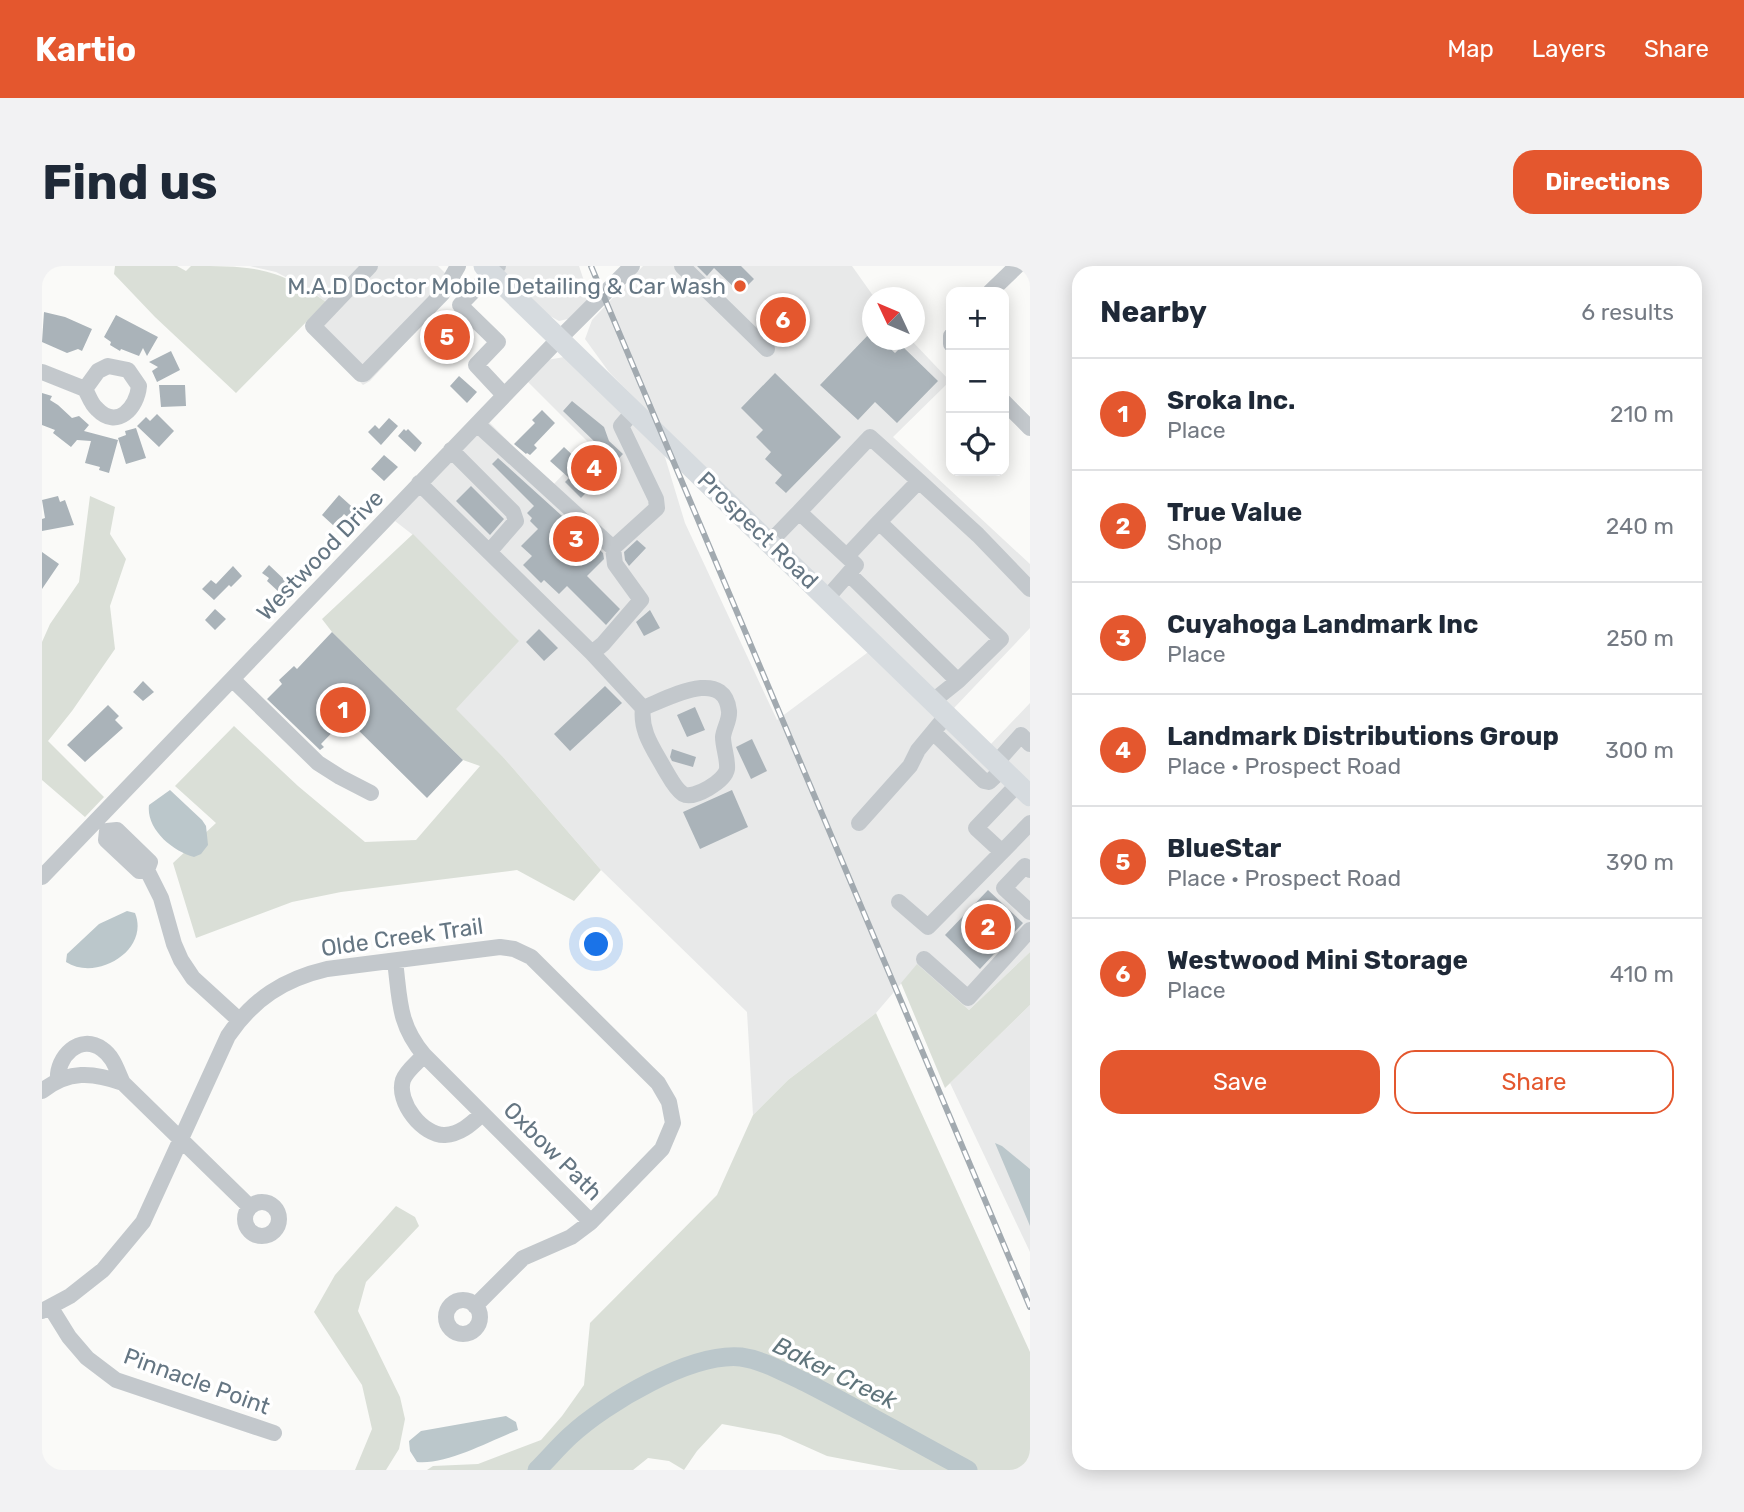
<!DOCTYPE html>
<meta charset="utf-8">
<style>
body{margin:0;font-family:Rubik,sans-serif;background:#f2f2f3;color:#1f2937}
.controls{position:absolute;right:21px;top:21px;display:grid;overflow:hidden;border-radius:14px;box-shadow:0 4px 18px #0003}
.controls button{width:63px;height:63px;display:grid;place-items:center;padding:0;border:0;border-bottom:2px solid #e0e1e3;background:#fff;color:#1f2937;font:35px sans-serif}
.compass{position:absolute;left:820px;top:21px;width:63px;height:63px;border-radius:50%;background:#fff;box-shadow:0 4px 18px #0003;rotate:314deg}
.you{position:absolute;left:555px;top:679px;width:24px;height:24px;margin:-18px;border:5px solid #fff;border-radius:50%;background:#1a73e8;box-shadow:0 0 0 10px #1a73e833}
.badge{display:grid;place-items:center;width:46px;height:46px;border-radius:50%;background:#e4572e;color:#fff;font-size:23px;font-weight:700}
.pin{position:absolute;translate:-50% -50%;border:4px solid #fff;box-shadow:0 2px 7px #0006}
.list{margin:0;padding:0;list-style:none}
h2{display:flex;justify-content:space-between;align-items:center;height:91px;margin:0;padding:0 28px;font-size:30px}
h2 small{font-size:23px;font-weight:400;color:#747a83}
.list li{display:grid;grid-template-columns:46px 1fr auto;gap:21px;align-items:center;box-sizing:border-box;height:112px;padding:0 28px;border-top:2px solid #e0e1e3}
.list b{display:block;font-size:26px;white-space:nowrap}
.list p{margin:0;font-size:23px;white-space:nowrap;color:#747a83}
.list em{font-size:23px;font-style:normal;color:#747a83}
.actions{display:flex;gap:14px;padding:21px 28px}
.actions a{flex:1;padding:16px 0;border:2px solid #e4572e;border-radius:21px;text-align:center;font-size:24px;color:#e4572e}
.actions .main{background:#e4572e;color:#fff}
.icon{flex:none;width:38px;height:38px;fill:none;stroke:currentColor;stroke-width:2;stroke-linecap:round;stroke-linejoin:round}
.map{position:relative;flex:none;width:988px;height:1204px;overflow:hidden;border-radius:21px}
header{display:flex;align-items:center;gap:42px;box-sizing:border-box;height:98px;padding:0 35px;background:#e4572e;color:#fff}
header strong{font-size:33px}
nav{display:flex;gap:38px;margin-inline-start:auto;font-size:24px}
.intro{display:flex;align-items:center;justify-content:space-between;box-sizing:border-box;height:168px;padding:0 42px}
h1{margin:0;font-size:49px}
.button{padding:18px 32px;border-radius:21px;background:#e4572e;color:#fff;font-size:24px;font-weight:700}
main{display:flex;gap:42px;padding:0 42px}
aside{flex:1;background:#fff;border-radius:21px;box-shadow:0 4px 18px #0003}
.map>svg:first-child{display:block}
.built{fill:#e8e9e9}
.green{fill:#dadfd7}
.water{fill:#bbc7cb}
.lines{fill:none;stroke-linecap:round;stroke-linejoin:round}
.river{stroke:#bbc7cb;stroke-width:19}
.building{fill:#aab3b9}
.minor{stroke:#c3c8cc;stroke-width:16}
.major{stroke:#d6dbdf;stroke-width:21}
.rail-casing{stroke:#a2aab0;stroke-width:6}
.rail{stroke:#fff;stroke-width:3.5;stroke-dasharray:10;stroke-linecap:butt}
.poi-dot{fill:#e4572e;stroke:#fff;stroke-width:2.5}
.labels{text-anchor:middle;stroke-width:7;stroke-linejoin:round;paint-order:stroke}
.poi-label{font-size:23px;fill:#657683;stroke:#fff;text-anchor:end}
.street-label{font-size:23px;fill:#657683;stroke:#fff}
.water-label{font-size:24px;font-style:italic;fill:#60757c;stroke:#fff}
</style>
<header>
<strong>Kartio</strong>
<nav><a>Map</a><a>Layers</a><a>Share</a></nav>
</header>
<div class="intro"><h1>Find us</h1><a class="button">Directions</a></div>
<main>
<div class="map">
<svg width="988" height="1204" viewBox="0 0 988 1204">
<rect width="100%" height="100%" fill="#fafaf8"/>
<path class="built" d="M208 0H318L284 36 265 22 234 6Z
M324 0H396L413 17 399 38 328 115 321 119 265 62Z
M453 0H537L548 33 530 52 517 55 501 46Z
M601 0H810L832 31 830 74H869L908 115 851 171 988 298V362L912 442 726 269 567 106 543 73 550 54Z
M522 91 619 178 643 257 735 454 829 384 988 541V686L927 744 875 699 834 747 746 814 711 849 705 746 559 604 462 492 413 443 371 269 353 255 447 156 510 220 549 179 485 115 505 94Z
M988 437V520L948 479Z
M988 739V986L908 817Z"/>
<path class="green" d="M73 0H135L144 5 149 0C208 0 234 0 284 36L194 127 113 51 72 8Z
M48 230 73 241 68 268 84 293 68 340 73 383 30 445 6 475 62 531 43 551 0 514V376L8 358 37 316Z
M371 268 477 375 414 443 462 492 559 604 532 635 475 604 299 626 250 636 154 672 131 597 174 557 133 520 192 460 256 520 323 576 374 574 438 500 421 494 290 366 280 353Z
M988 686V739L903 822 859 717 875 698 927 744Z
M834 747 988 1086V1204H858L785 1190 738 1169 680 1158 655 1185 642 1204 627 1195 606 1192 591 1204H385L391 1200 436 1198 499 1174 520 1150 542 1119 548 1057 675 929 711 849 746 814Z
M354 940 373 951 377 960 324 1016 316 1045 358 1131 363 1153 357 1183 344 1204H313L330 1163 320 1119 272 1046 293 1009Z"/>
<path class="water" d="M128 524 160 554 164 560 166 579 159 588 152 591C130 585 104 563 107 539Z
M85 645 93 647C108 684 55 716 24 696L25 688 57 658Z
M953 877 960 880 988 903V960Z
M464 1150 474 1156 476 1164C447 1175 405 1199 375 1196L368 1185 367 1175 379 1165Z"/>
<g class="lines">
<path class="river" d="M495 1204C506 1193 517 1180 528 1170 563 1137 650 1086 699 1091 721 1094 743 1107 763 1116 818 1144 872 1175 926 1204"/>
</g>
<path class="building" d="M655 0H699L712 13 698 27 672 2 665 10Z
M734 33 762 59 747 75 719 48Z
M2 46 23 51 50 63 40 85 36 83 25 87 0 76Z
M74 49 116 71 105 90 101 82 97 90 79 83 78 85 68 79 69 76 62 71Z
M399 51 426 77 411 92 384 66Z
M830 65V74H839L853 87 860 80 896 115 855 157 833 136 816 154 778 119Z
M129 85 138 104 115 116 110 105 116 101 107 96Z
M733 107 799 171 744 227 733 217 740 209 723 193 729 186 714 171 721 164 699 142Z
M417 110 435 126 425 137 408 120Z
M117 119H143L144 140 119 141Z
M0 127 10 130 8 134 16 139 30 152 37 150 47 159 42 165 76 174 67 207 57 204 58 201 43 197 49 175 35 174 29 181 11 167 13 164 0 159Z
M530 135 562 161 567 175 581 188 539 232 523 216 527 212 508 195 522 181 540 198 557 180 521 145Z
M500 144 513 157 492 179 495 182 488 189 485 187 484 188 472 178 493 157 490 154Z
M115 148 132 165 117 181 95 160 104 151 108 155Z
M347 152 356 160 339 179 326 166 333 159 337 163Z
M94 162 104 192 84 198 76 172 84 169 83 165Z
M362 163 364 165 366 163 380 177 373 186 356 170Z
M342 189 356 201 342 215 329 203Z
M456 192 561 287 562 293 545 310 578 343 564 359 525 320 517 328 502 314 499 317 481 299 490 290 479 280 496 263 488 255 490 252 485 247 492 240 450 198Z
M429 220 462 253 448 269 414 235Z
M297 229 317 247 310 255 302 248 292 260 280 249Z
M16 230 18 236 23 234 32 259 0 265V253L3 252 0 234Z
M595 274 604 282 587 300 583 294 582 286Z
M0 286 17 298 0 323Z
M227 299 247 318 238 327 225 315 227 312 220 307Z
M191 300 200 310 189 321 187 319 172 334 160 323 169 314 174 318Z
M173 343 184 353 173 364 163 354Z
M608 344 618 362 602 370 594 356Z
M497 363 516 382 502 395 484 376Z
M290 366 421 494 385 532 304 452 279 478 282 481 278 484 225 433 240 418 237 414 252 400 255 403Z
M101 415 112 426 101 435 91 426Z
M563 420 580 437 528 485 512 468Z
M66 439 77 450 73 454 81 462 43 496 25 479Z
M653 441 663 464 645 471 635 449Z
M710 473 725 505 709 513 694 481Z
M630 483 654 491 651 501 630 495 628 491Z
M690 524 706 561 658 583 641 546Z
M946 624 981 657 938 703 903 669Z"/>
<g class="lines">
<path class="minor" d="M328 0 271 60 319 108H322L400 28 416 0
M456 0 418 39 456 76 434 99 462 129
M640 0 725 83
M948 26 975 0
M909 70V78
M0 106 43 123C47 130 49 138 55 143 75 164 95 142 97 120L86 104 66 100 56 105 43 123
M962 136 988 162
M435 158 571 282 615 242 614 233 579 160 591 146
M409 184 471 246 474 255 447 286
M377 217 550 387 561 378 599 334 573 298 571 282
M757 246 828 171 877 215
M837 256 877 215 936 269 988 323
M728 276 757 246 814 299 785 332
M805 290 837 256 959 373 916 415
M807 308 916 415 891 435
M550 387 601 442C598 465 611 482 622 502 627 510 633 523 641 528 652 534 683 515 685 503 686 493 681 481 681 471 682 462 688 454 687 445 682 400 625 433 601 442
M190 413 276 497 298 511 329 527
M891 466 942 515 947 516 961 503
M954 497 979 469 988 478
M976 518 934 562 960 586 988 557
M817 557 868 500 876 484 905 449
M105 604 97 605 64 574 65 565 75 564 108 596 105 604 119 632 132 678 139 694 151 712 197 754
M988 604 983 600 962 622 988 646
M0 611 508 82 590 0
M857 636 886 661 960 586
M882 693 926 732 988 664
M353 695C358 734 356 758 382 789L549 956
M382 789C375 797 364 805 361 814 354 836 381 870 403 869 419 868 429 858 440 848
M16 814C14 791 38 767 60 783 72 791 75 805 81 817
M0 825C26 804 51 806 81 817L208 941
M203 953a17 17 0 1 1 34 0a17 17 0 1 1-34 0Z
M404 1051a17 17 0 1 1 34 0a17 17 0 1 1-34 0Z
M9 1042 27 1071 45 1092 74 1114 232 1167
M0 1045 28 1030 61 1004 101 956 186 770C211 733 242 713 285 703L458 681 472 683 489 691 616 817 627 836 631 857 620 883 549 956 529 971 481 992 433 1040"/>
<path class="major" d="M442 0 988 530"/>
<g class="rail-casing">
<path id="rail" d="M549 0 988 1041"/>
</g>
<use href="#rail" class="rail"/>
</g>
<circle class="poi-dot" cx="698" cy="20" r="7"/>
<g class="labels">
<g class="poi-label">
<text x="684" y="28">M.A.D Doctor Mobile Detailing &amp; Car Wash</text>
</g>
<g class="street-label">
<text transform="translate(716 264) rotate(44)" y="8">Prospect Road</text>
<text transform="translate(278 289) rotate(-46)" y="8">Westwood Drive</text>
<text transform="translate(360 671) rotate(-8)" y="8">Olde Creek Trail</text>
<text transform="translate(511 885) rotate(45)" y="8">Oxbow Path</text>
<text transform="translate(155 1115) rotate(20)" y="8">Pinnacle Point</text>
</g>
<g class="water-label">
<text transform="translate(793 1107) rotate(26)" y="8">Baker Creek</text>
</g>
</g>
</svg>
<div class="controls">
<button>+</button>
<button>−</button>
<button><svg class="icon" aria-label="locate" viewBox="0 0 24 24"><circle cx="12" cy="12" r="6"/><path d="M12 2v4M12 18v4M2 12h4M18 12h4"/></svg></button>
</div>
<svg class="compass" viewBox="-18 -18 36 36"><path d="M0-13l5 13h-10z" fill="#e53935"/><path d="M0 13l5-13h-10z" fill="#747a83"/></svg>
<div class="you"></div>
<div class="pin badge" style="left:301px;top:444px">1</div>
<div class="pin badge" style="left:946px;top:661px">2</div>
<div class="pin badge" style="left:534px;top:273px">3</div>
<div class="pin badge" style="left:552px;top:202px">4</div>
<div class="pin badge" style="left:405px;top:71px">5</div>
<div class="pin badge" style="left:741px;top:54px">6</div>
</div>
<aside>
<h2>Nearby<small>6 results</small></h2>
<ul class="list">
<li><span class="badge">1</span><div><b>Sroka Inc.</b><p>Place</p></div><em>210 m</em></li>
<li><span class="badge">2</span><div><b>True Value</b><p>Shop</p></div><em>240 m</em></li>
<li><span class="badge">3</span><div><b>Cuyahoga Landmark Inc</b><p>Place</p></div><em>250 m</em></li>
<li><span class="badge">4</span><div><b>Landmark Distributions Group</b><p>Place · Prospect Road</p></div><em>300 m</em></li>
<li><span class="badge">5</span><div><b>BlueStar</b><p>Place · Prospect Road</p></div><em>390 m</em></li>
<li><span class="badge">6</span><div><b>Westwood Mini Storage</b><p>Place</p></div><em>410 m</em></li>
</ul>
<div class="actions"><a class="main">Save</a><a>Share</a></div>
</aside>
</main>
